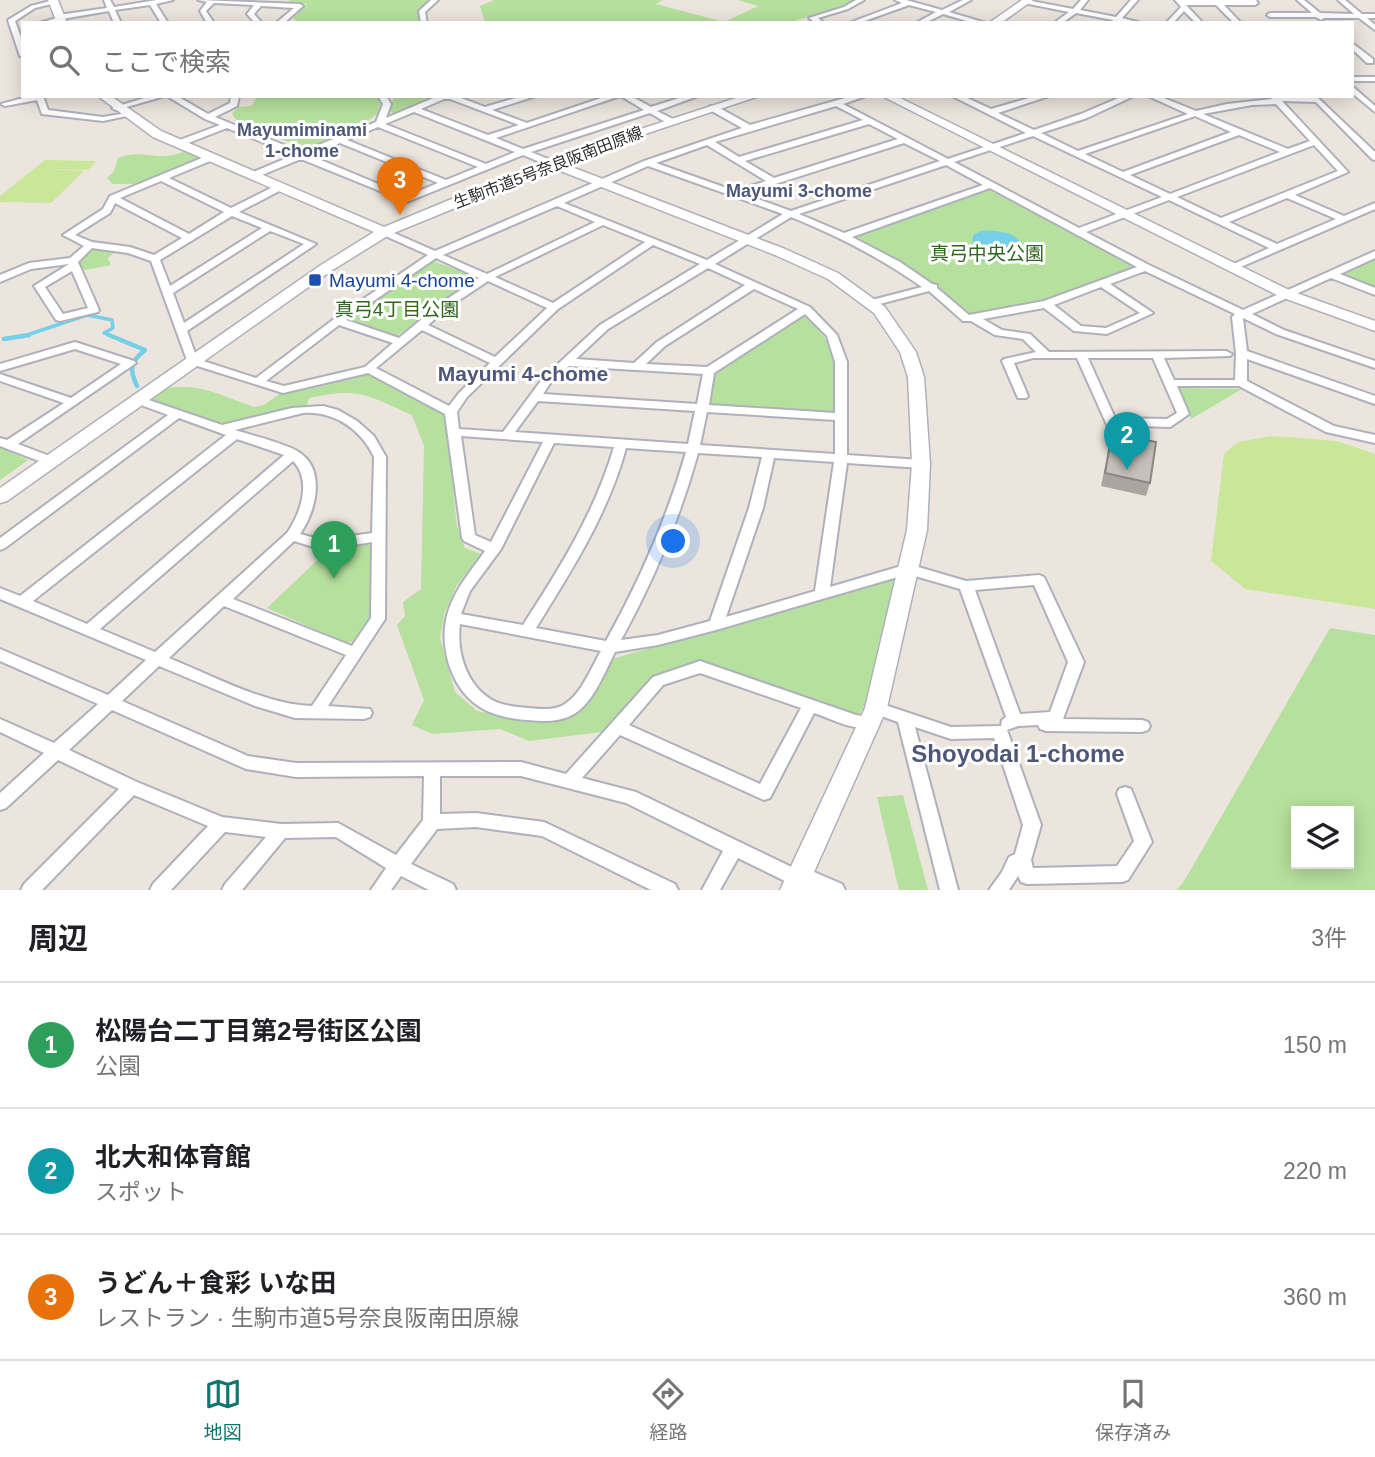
<!DOCTYPE html>
<html lang="ja">
<meta charset="utf-8">
<style>
body{margin:0;font-family:Helvetica,"Noto Sans JP",sans-serif;background:#f2f2f2;color:#202124}
.controls{position:absolute;right:21px;bottom:21px;display:grid;overflow:hidden;border-radius:0px;box-shadow:0 4px 18px #0003}
.controls button{width:63px;height:63px;display:grid;place-items:center;padding:0;border:0;border-bottom:2px solid #e0e0e0;background:#fff;color:#202124;font:35px sans-serif}
.you{position:absolute;left:674px;top:542px;width:24px;height:24px;margin:-18px;border:5px solid #fff;border-radius:50%;background:#1a73e8;box-shadow:0 0 0 10px #1a73e833}
.badge{display:grid;place-items:center;width:46px;height:46px;border-radius:50%;background:#0f766e;color:#fff;font-size:23px;font-weight:700}
.pin{position:absolute;translate:-50% -58px;filter:drop-shadow(0 2px 4px #0008)}
.pin::after{content:'';position:absolute;top:37px;width:24px;height:21px;background:inherit;clip-path:polygon(0 0,100% 0,50% 100%)}
.list{margin:0;padding:0;list-style:none}
h2{display:flex;justify-content:space-between;align-items:center;height:91px;margin:0;padding:0 28px;font-size:30px}
h2 small{font-size:23px;font-weight:400;color:#757577}
.list li{display:grid;grid-template-columns:46px 1fr auto;gap:21px;align-items:center;box-sizing:border-box;height:126px;padding:0 28px;border-top:2px solid #e0e0e0}
.list b{display:block;font-size:26px;white-space:nowrap}
.list p{margin:0;font-size:23px;white-space:nowrap;color:#757577}
.list em{font-size:23px;font-style:normal;color:#757577}
.icon{flex:none;width:38px;height:38px;fill:none;stroke:currentColor;stroke-width:2;stroke-linecap:round;stroke-linejoin:round}
.map{position:relative;flex:none;width:1375px;height:890px;overflow:hidden}
.search{position:absolute;background:#fff;box-shadow:0 4px 18px #0003;left:21px;right:21px;top:21px;height:77px;display:flex;align-items:center;gap:18px;box-sizing:border-box;padding:0 24px;border-radius:0px;color:#757577;font-size:26px}
.sheet{height:469px;background:#fff}
nav{display:flex;justify-content:space-around;align-items:center;box-sizing:border-box;height:98px;border-top:2px solid #e0e0e0;background:#fff;font-size:19px;color:#757577}
nav a{display:grid;justify-items:center;gap:4px}
nav .on{color:#0f766e}
.map>svg:first-child{display:block}
.green{fill:#b6e09d;fill-rule:evenodd}
.pitch{fill:#c9e699}
.water{fill:#76cfe9}
.lines{fill:none;stroke-linecap:round;stroke-linejoin:round}
.stream-far1{stroke:#76cfe9;stroke-width:3.5}
.stream{stroke:#76cfe9;stroke-width:4.5}
.street-casing{stroke:#aeb1bb;stroke-width:4}
.secondary-casing{stroke:#aeb1bb;stroke-width:3}
.street{fill:#fff;fill-rule:evenodd}
.secondary{fill:#fff;fill-rule:evenodd}
.wall{fill:#a9a59f}
.building{fill:#c5c0b9;stroke:#8a8682;stroke-width:2}
.transit-dot{fill:#1a4fb4;stroke:#fff;stroke-width:2.5}
.labels{text-anchor:middle;stroke-width:6;stroke-linejoin:round;paint-order:stroke}
.far-street-label{font-size:16px;fill:#2b2b2b;stroke:#fff}
.far-neighbourhood-label{font-size:18px;font-weight:bold;fill:#4d5779;stroke:#fff}
.park-label{font-size:19px;fill:#2f651e;stroke:#fff}
.transit-label{font-size:19px;fill:#164399;stroke:#fff;text-anchor:start}
.neighbourhood-label{font-size:21px;font-weight:bold;fill:#4d5779;stroke:#fff}
.near-neighbourhood-label{font-size:24px;font-weight:bold;fill:#4d5779;stroke:#fff}
</style>
<div class="map">
<svg width="1375" height="890" viewBox="0 0 1375 890">
<rect width="100%" height="100%" fill="#ece5de"/>
<path class="green" d="M290 0H434L421 10V23H298L293 18 307 4 288 2Z
M494 0H663L656 4 724 22 758 6 738 0H854L839 8 787 23H485L480 6Z
M257 96H377L380 103 378 113 359 128 305 149 235 119 232 113 239 107 252 106Z
M394 96H431L436 98 395 114 389 111Z
M183 152 204 159 141 184H113L107 178 114 171 118 158C143 148 156 163 183 152Z
M987 189 1138 266 1071 293 972 315 907 265 855 236Z
M94 248 115 252 108 258 111 265 85 270 76 262Z
M1375 259V288L1340 274Z
M432 261 482 278 395 337 351 321 349 317Z
M802 314C842 351 837 359 834 411L830 414 706 404 713 375Z
M361 373 371 374 445 413 457 526 465 548 481 554 457 585 444 614 440 638 455 692 477 711 552 723 584 708 609 660 900 574 871 695 858 716 701 663 655 676 602 732 529 741 500 729 432 734 412 725 424 700 397 625 405 616 403 602 421 589 424 446 412 415C366 395 360 387 309 398L307 405 229 426 151 401 149 397C183 374 219 395 254 407L264 405 282 392Z
M1177 388 1242 389 1191 419Z
M0 447 28 460 0 480Z
M365 542 371 547 372 620 360 640 346 643 267 608 331 547Z
M1330 628 1375 635V890H1176L1183 883ZM1296 811H1349V864H1296Z
M903 795 928 890H899L877 797Z"/>
<path class="pitch" d="M45 160 97 161 88 170 44 169 84 171 51 203 0 202V196Z
M1272 436 1337 441 1375 454V609L1245 589 1211 561 1224 454 1238 442Z"/>
<path class="water" d="M981 231C997 230 1018 231 1024 249L1015 261 987 263 972 256 973 235Z"/>
<g class="lines">
<path class="stream-far1" d="M21 337 87 315 112 320 113 328 104 333 114 337"/>
<path class="stream" d="M109 335 145 350C130 362 129 369 137 386
M4 339 29 335"/>
<g class="street-casing">
<path id="street" d="M54 0 56 1V3L35 8 15 21 23 43V56H20L8 20 31 6Z
M104 0H110L114 7 157 0H173L156 4 168 23H161L150 5 115 10 121 23H114L109 11 62 19V21L39 23 57 18 56 17 59 15 107 8Z
M198 0 300 4 303 6 284 23H276L294 8 261 6 254 14 262 23H255L247 14 254 5 214 3 206 11 214 23H207L200 11 207 2Z
M431 0H438L425 12 427 23H421L419 11Z
M856 0H864L848 9 818 18 824 23H816L809 18 844 7Z
M895 0H906L942 10 963 0H971L949 12 986 23H974L943 14 925 23H916L936 12 909 5 859 23H849L902 3Z
M1026 0 1073 9 1081 0H1088L1080 10 1116 17 1131 0H1138L1122 18 1141 23H1111L1113 20 1076 13 1062 23H1054L1069 12 1024 3 1023 2Z
M1175 0H1256L1258 3 1255 5H1224L1241 23H1234L1216 5H1186L1203 23H1196L1184 11 1173 23H1166L1181 7Z
M1297 0H1304L1320 13 1354 14 1338 0H1345L1362 14H1375V18H1367L1375 25V30L1359 18H1324L1321 20 1316 17H1270L1267 15 1270 13H1312Z
M1352 43 1373 59V63H1367L1352 49Z
M1352 77H1375V81H1352Z
M1352 86 1375 106V112L1352 93Z
M31 96H43L48 110 103 117 127 113 131 115 103 121 42 114 37 100 5 106 1 104Z
M151 96H165L116 110 112 108Z
M167 96H177L208 114 230 103 231 96H239L237 106 215 117 301 152 376 122 383 104 378 96H386L391 104 386 118 438 96H456L485 107 522 96H536L492 110 527 123 607 96H620L496 138 523 149 644 110 621 96H631L651 107 685 96H698L657 111 673 119V123H667L650 113 531 152 553 161V165H547L523 155 407 202 301 159 257 177H251V173L294 155 227 128 183 145H177V141L220 125 205 119ZM444 99H450L519 125 488 135 421 109ZM414 112 515 152 486 164 385 124ZM378 127 478 167 446 180 347 140ZM340 143 438 183 407 196 309 155Z
M852 96H866L843 104 948 159 1026 133 952 96H963L991 109 1036 96H1049L998 113 1034 130 1081 114 1123 96H1134L1087 118 1041 133 1078 151 1188 114 1148 96H1159L1196 111 1227 104 1272 99 1269 96 1318 98 1375 152V160L1372 159 1316 102 1282 101 1348 172 1295 195 1344 216 1375 203V209L1236 269 1232 270 1227 267 1269 248 1169 200 1086 232 1149 265 1243 310 1375 251V258L1340 274 1375 288V295L1331 278 1252 314 1284 330 1375 361V368L1276 334 1243 318 1247 351 1375 396V404L1247 359V381L1334 426 1375 435V443L1326 432 1239 386H1177L1189 414 1170 427 1107 425 1077 358H1033L1014 363 1028 396 1026 398H1018L1002 361 1004 359 1036 352 1023 339 995 335 971 321H963L929 291 872 306 868 305V301L922 287C881 258 838 236 791 217L715 264 810 307 837 335 847 362V455L921 460 927 464 921 468 847 463 830 587 908 564 966 581 1039 575 1044 577 1084 662 1063 719 1142 720 1148 722 1150 726 1148 730 1142 732 1046 731 1040 729 1038 725 1018 726 1007 730 1041 825 1031 860 1033 868 1117 866 1134 841 1117 794 1119 789 1125 787 1131 789 1152 842 1128 880 1122 882 1027 884 1021 882 1018 876 1009 890H989L1002 872 1009 857 1015 854 1023 825 994 738 951 739 915 727 958 890H940L898 722 870 712 868 708 870 704 876 702 951 727 1001 726 1002 720 1006 717 960 589 908 574 716 630 658 645 615 652C605 671 594 702 574 714 557 724 536 721 517 719 501 717 485 712 473 702 448 681 438 639 449 609 457 586 472 570 485 551L464 541 462 538 445 414 368 373 283 393 188 363 151 261 128 253 92 248 78 262 99 310 98 312 60 321 56 320 34 286 69 264 31 269 0 282V275L29 263 70 258 84 246 63 235 103 209 110 196 209 155H215V159L169 178 231 208 277 185H283V189L239 212 316 244 187 331 197 359 256 378 334 319 428 255 381 234V230H387L435 251 644 161 742 128 710 110V106H716L750 125ZM1276 104 1310 141 1288 149 1203 114 1252 105ZM836 106 863 120 739 157 715 142ZM1195 116 1231 132 1123 172 1085 154ZM869 124 898 139 774 178 745 161ZM1239 135 1280 152 1170 194 1130 175ZM1033 136 1162 197 1079 228 954 162ZM904 143 940 161 791 211 744 194ZM707 145 766 181 735 191 656 163ZM1314 145 1338 171 1221 218 1177 197ZM946 165 983 185 844 233 799 214ZM648 166 783 214 707 260 564 203ZM161 181 224 212 189 234 120 198ZM990 188 1137 267 1044 301 969 315 937 288V285L932 284 900 262 852 237ZM1287 198 1336 219 1277 244 1229 222ZM115 203 182 238 154 255 130 247 92 242 75 235 110 213ZM557 206 595 222 487 274 443 255ZM232 216 262 228 170 286 160 260ZM603 225 645 242 553 303 495 277ZM270 231 304 244 184 323 173 293ZM653 245 700 264 600 325 543 378 503 432 459 429 457 412 467 397 558 309ZM436 258 479 278 441 303 399 338 346 320ZM708 268 745 285 657 342 634 363 576 359 608 329ZM72 271 88 308 63 314 45 287ZM1145 271 1235 314 1232 317 1236 353 1235 380H1174L1164 358 1230 356 1232 354 1226 351 1049 352 1030 334 1002 330 983 319 1044 308 1074 331 1107 334 1153 313 1110 284ZM488 281 547 308 495 357 428 325 449 307ZM1101 287 1140 313 1106 328 1081 326 1054 305ZM754 289 798 309 707 367 646 364 665 346ZM805 314 827 336 835 362V413L709 405 714 373ZM339 325 393 343 365 367 284 386 266 381ZM422 330 490 363 459 393 449 406 376 368ZM1088 358H1153L1177 413 1167 419 1115 418ZM569 366 703 374 697 404 543 394 551 382ZM538 401 695 411 688 444 515 432ZM707 412 835 420V454L700 445ZM461 436 543 442 491 542 475 535ZM554 443 614 447C595 512 560 568 523 625L461 614 470 591 501 549ZM626 448 686 452C667 518 640 580 606 641L536 628C572 570 608 514 626 448ZM698 453 762 457 749 508 710 621 658 635 621 640C654 580 680 518 698 453ZM774 458 834 462 815 591 726 617 763 508ZM1034 585 1068 662 1050 712 1020 714 975 590ZM460 624 601 651C591 668 582 693 565 704 555 711 540 709 528 708 518 707 506 706 496 702 468 689 456 654 460 624Z
M75 342 134 361 136 363 18 444 55 458 57 461 55 464H47L0 446V438L7 440 64 403 0 381V374L71 398 121 364 75 349 0 371V364Z
M137 396 222 425 292 408 323 406 338 410 357 421 374 436 386 457 385 619 328 706 370 709 372 713 370 717 364 719 295 718 255 706 159 666 122 701 248 756 296 763 521 762 566 774 653 677 700 661 856 715 876 718 878 722 876 726C856 733 832 719 814 713L770 798 764 800 620 735 582 778 636 792 808 875 814 872 842 884 845 890H803L738 858 720 890H702L723 851 626 803 521 776H440V814L476 813 544 822 675 884 678 890H651L542 836 476 827 437 829 411 864 453 884 456 890H429L401 876 391 890H371L386 868 336 837 285 838 242 890H222L225 884 266 837 225 832 171 890H150L153 884 208 826 134 795 42 890H21L24 884 119 789 58 760 6 808 0 810V793L44 753 0 732V719L54 743 98 704 0 661V649L108 695 146 660 0 599V588L20 596 226 435 179 418 5 548 0 550V538L168 415 133 402 131 400 133 398ZM303 413C334 411 361 429 374 457L372 533 323 540 300 534C316 511 327 468 297 451 280 442 254 436 235 430ZM237 439 284 455 87 624 33 601ZM293 461C312 480 301 513 287 533L155 652 100 629ZM294 541 323 550 372 542 371 618 352 646 233 599ZM224 606 346 655 312 706C266 705 211 675 169 658ZM700 673 801 708 760 784 629 725 663 685ZM112 710 246 769 296 777 424 776 423 820 396 855 338 823 281 824 222 817 137 782 69 750Z"/>
</g>
<g class="secondary-casing">
<path id="secondary" d="M48 0H58L67 23H57Z
M1022 0H1033L1001 23H989Z
M98 96H111L161 131 384 227 546 160 742 96H759L606 147 564 164 785 249 838 273 885 307 916 352 924 377 930 464 927 530 887 708 806 890H780L865 708 907 530 912 464 908 377 900 352 874 313 828 279 775 255 553 168 389 235 331 271 7 501 0 503V488L321 265 374 232 153 137Z
M882 96H896L1291 291 1375 321V331L1281 297Z"/>
</g>
<use href="#street" class="street"/>
<use href="#secondary" class="secondary"/>
</g>
<path class="wall" d="M1112 433 1150 483 1146 496 1101 486Z"/>
<path class="building" d="M1112 433 1156 442 1150 483 1105 473Z"/>
<rect class="transit-dot" x="308" y="273" width="14" height="14" rx="3.5"/>
<g class="labels">
<g class="far-street-label">
<text transform="translate(548 167) rotate(-21)" y="6">生駒市道5号奈良阪南田原線</text>
</g>
<g class="far-neighbourhood-label">
<text x="302" y="136">Mayumiminami<tspan x="302" dy="21">1-chome</tspan></text>
<text x="799" y="197">Mayumi 3-chome</text>
</g>
<g class="park-label">
<text x="987" y="260">真弓中央公園</text>
<text x="397" y="316">真弓4丁目公園</text>
</g>
<g class="transit-label">
<text x="329" y="287">Mayumi 4-chome</text>
</g>
<g class="neighbourhood-label">
<text x="523" y="381">Mayumi 4-chome</text>
</g>
<g class="near-neighbourhood-label">
<text x="1018" y="762">Shoyodai 1-chome</text>
</g>
</g>
</svg>
<div class="controls">
<button><svg class="icon" aria-label="layers" viewBox="0 0 24 24"><path d="M12 4l9 5-9 5-9-5zM3 14l9 5 9-5"/></svg></button>
</div>
<div class="you"></div>
<div class="pin badge" style="left:334px;top:579px;background:#2e9e5b">1</div>
<div class="pin badge" style="left:1127px;top:470px;background:#0f9aa8">2</div>
<div class="pin badge" style="left:400px;top:215px;background:#e8710a">3</div>
<div class="search"><svg class="icon" aria-label="search" viewBox="0 0 24 24"><circle cx="10" cy="10" r="6"/><path d="M15 15l6 6"/></svg>ここで検索</div>
</div>
<section class="sheet">
<h2>周辺<small>3件</small></h2>
<ul class="list">
<li><span class="badge" style="background:#2e9e5b">1</span><div><b>松陽台二丁目第2号街区公園</b><p>公園</p></div><em>150 m</em></li>
<li><span class="badge" style="background:#0f9aa8">2</span><div><b>北大和体育館</b><p>スポット</p></div><em>220 m</em></li>
<li><span class="badge" style="background:#e8710a">3</span><div><b>うどん＋食彩 いな田</b><p>レストラン · 生駒市道5号奈良阪南田原線</p></div><em>360 m</em></li>
</ul>
</section>
<nav>
<a class="on"><svg class="icon" aria-label="map" viewBox="0 0 24 24"><path d="M3 6l6-2 6 2 6-2v14l-6 2-6-2-6 2zM9 4v14M15 6v14"/></svg>地図</a>
<a><svg class="icon" aria-label="directions" viewBox="0 0 24 24"><path d="M12 3l9 9-9 9-9-9zM9 14v-3h6M13 9l2 2-2 2"/></svg>経路</a>
<a><svg class="icon" aria-label="saved" viewBox="0 0 24 24"><path d="M7 4h10v16l-5-4-5 4z"/></svg>保存済み</a>
</nav>
